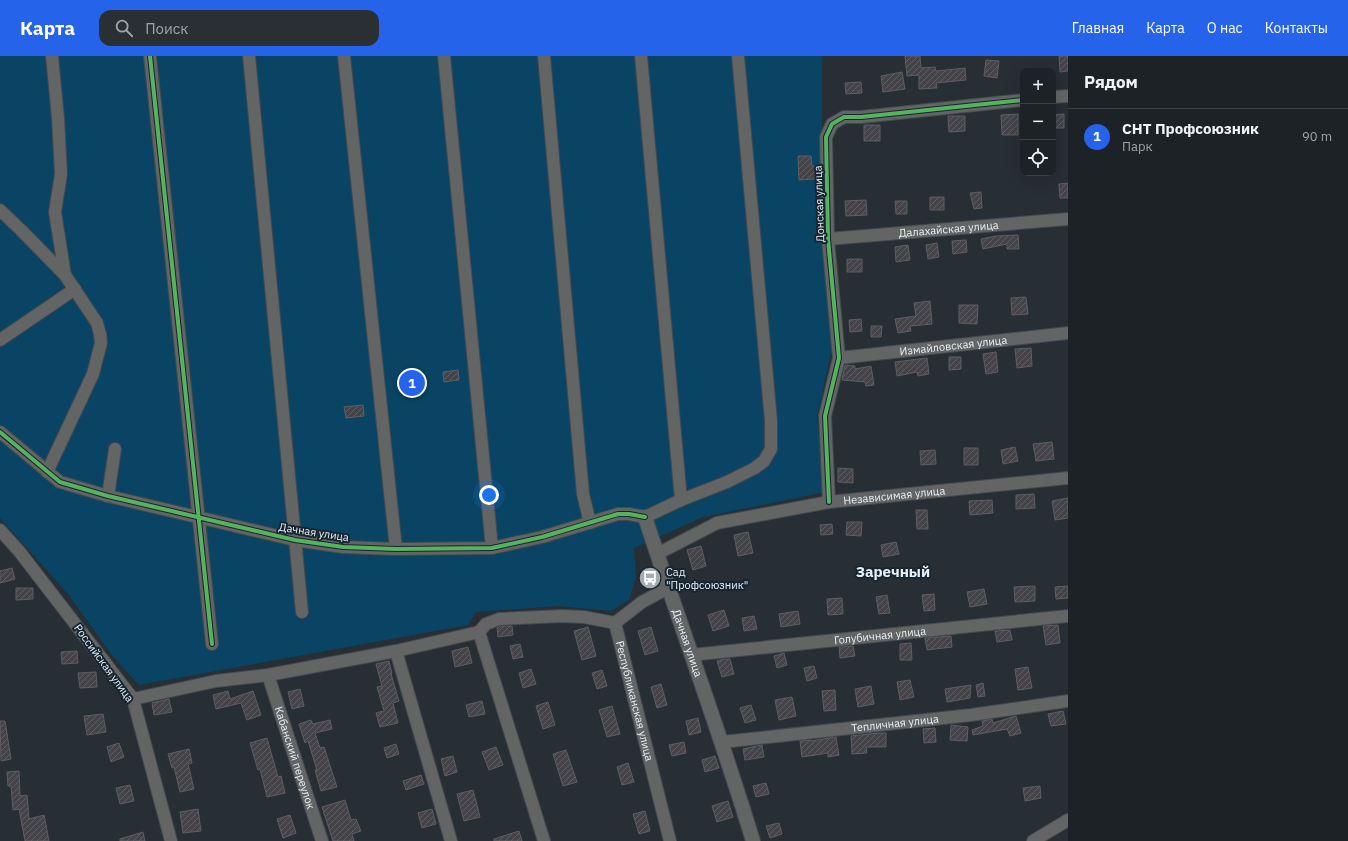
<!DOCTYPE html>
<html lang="ru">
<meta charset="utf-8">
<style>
body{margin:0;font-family:"IBM Plex Sans",sans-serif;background:#2a2f33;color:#f1f3f6}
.controls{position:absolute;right:12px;top:12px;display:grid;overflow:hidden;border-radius:8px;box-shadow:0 4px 16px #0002}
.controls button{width:36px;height:36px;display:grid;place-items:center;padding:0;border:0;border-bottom:1px solid #3b3f44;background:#1d2227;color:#f1f3f6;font:20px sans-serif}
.you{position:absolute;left:489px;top:439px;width:14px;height:14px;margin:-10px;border:3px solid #fff;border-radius:50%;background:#1a73e8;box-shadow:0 0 0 6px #1a73e833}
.badge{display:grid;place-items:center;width:26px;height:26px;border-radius:50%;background:#2563eb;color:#fff;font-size:13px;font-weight:700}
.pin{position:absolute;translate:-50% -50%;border:2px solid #fff;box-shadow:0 1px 4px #0006}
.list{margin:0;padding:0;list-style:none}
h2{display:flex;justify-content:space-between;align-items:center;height:52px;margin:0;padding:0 16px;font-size:17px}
h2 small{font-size:13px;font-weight:400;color:#a0a4a7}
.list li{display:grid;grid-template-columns:26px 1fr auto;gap:12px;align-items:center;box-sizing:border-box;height:56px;padding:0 16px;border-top:1px solid #3b3f44}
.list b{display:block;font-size:15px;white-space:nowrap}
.list p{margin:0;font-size:13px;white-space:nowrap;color:#a0a4a7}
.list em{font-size:13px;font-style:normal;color:#a0a4a7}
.icon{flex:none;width:22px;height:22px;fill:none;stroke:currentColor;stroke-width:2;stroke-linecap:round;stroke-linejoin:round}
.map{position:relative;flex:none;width:1068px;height:785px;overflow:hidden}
header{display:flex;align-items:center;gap:24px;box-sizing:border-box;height:56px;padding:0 20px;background:#2563eb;color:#fff}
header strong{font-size:19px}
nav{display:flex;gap:22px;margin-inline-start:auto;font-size:14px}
.search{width:280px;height:36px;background:#2a2f33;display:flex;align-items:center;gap:10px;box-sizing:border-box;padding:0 14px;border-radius:12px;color:#a0a4a7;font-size:15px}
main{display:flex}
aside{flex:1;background:#1d2227}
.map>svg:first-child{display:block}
.garden{fill:#0a4464}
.building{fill:url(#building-hatch);stroke:#5e5e63}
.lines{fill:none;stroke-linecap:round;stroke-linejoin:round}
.minor-casing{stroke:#43494f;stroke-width:14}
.tertiary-casing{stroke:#43494f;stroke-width:16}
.minor{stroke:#636464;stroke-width:12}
.tertiary{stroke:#636464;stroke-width:14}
.cycleway-casing{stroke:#172530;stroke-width:6}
.cycleway{stroke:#56b35d;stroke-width:4}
.labels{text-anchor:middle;stroke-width:4;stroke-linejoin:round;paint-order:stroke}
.street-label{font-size:11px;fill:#e7f0f8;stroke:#172530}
.poi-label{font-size:11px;fill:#e7f0f8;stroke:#172530;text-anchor:start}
.district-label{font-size:15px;font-weight:bold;fill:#e7f0f8;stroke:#172530}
</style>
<header>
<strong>Карта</strong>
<div class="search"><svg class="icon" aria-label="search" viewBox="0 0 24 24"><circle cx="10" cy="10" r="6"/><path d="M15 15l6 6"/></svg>Поиск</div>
<nav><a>Главная</a><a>Карта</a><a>О нас</a><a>Контакты</a></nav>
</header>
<main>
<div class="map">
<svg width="1068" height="785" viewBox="0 0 1068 785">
<defs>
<pattern id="building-hatch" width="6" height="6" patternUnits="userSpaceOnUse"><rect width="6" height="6" fill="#444448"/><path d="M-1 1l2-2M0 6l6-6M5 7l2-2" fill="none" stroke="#5f5f63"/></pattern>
</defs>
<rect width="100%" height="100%" fill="#272e34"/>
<path class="garden" d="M0 0H822V167L832 292 817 362 825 436 703 461 634 492 636 521 629 544 611 555 558 550 476 556 468 569 139 629 111 598 68 538 0 462Z"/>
<path class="building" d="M905 0H920L921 12 935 11 936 15 965 12 966 24 936 27 937 32 919 33V19L907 20Z
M1059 0H1068V15L1060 16Z
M986 4 999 5 997 22 984 20Z
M902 16 905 33 883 36 881 20Z
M861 26 862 37 846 38 845 27Z
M1018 58V79H1002L1001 59Z
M1064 58V72H1053V59Z
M948 60H965V75L949 76Z
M864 69H880V85H864Z
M798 100H811L812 110H815V123L799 124Z
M1068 127V142H1060L1059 128Z
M981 136 982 152 974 153 970 137Z
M930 141H944V154H930Z
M866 144 867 159 846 160 845 145Z
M895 145H907V158H896Z
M1018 179 1019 193H1007V188L983 193 981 183 996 180Z
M966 184 967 196 953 198 952 185Z
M937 187 939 201 928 203 926 189Z
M908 189 910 204 896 206 895 191Z
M847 203H862V216H847Z
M1026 241 1028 258 1012 259 1011 242Z
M930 245 932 268 910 270 911 275 898 277 895 263 916 260 914 247Z
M959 249H978L977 268 959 267Z
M861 263 862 275 850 276 849 264Z
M871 270H882L881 281H871Z
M1031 292 1032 310 1017 312 1015 293Z
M996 296 998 316 986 318 983 298Z
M949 301H961V313L949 314Z
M927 302 929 318 918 320 917 316 897 320 895 306Z
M845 309 855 310V313L871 310 874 329 866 330 865 326 842 324Z
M458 314 459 324 444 326 443 316Z
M363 349 364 360 346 362 344 351Z
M1052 386 1054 403 1036 405 1033 388Z
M1015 391 1018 405 1003 408 1001 394Z
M964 392H978V409H964Z
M935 394 936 408 921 409 920 395Z
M838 412 853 413V427L838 426Z
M1034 438 1035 452 1016 453V439Z
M1068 442V462L1055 464 1052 445Z
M992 444 993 457 970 459 969 445Z
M916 454H927L928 473H917Z
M847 466H862L861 480 846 479Z
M832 468 833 478 821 479 820 469Z
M748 476 753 497 738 500 734 479Z
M896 486 899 498 883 501 881 489Z
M701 490 706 510 693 514 687 494Z
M12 512 15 523 0 527V515Z
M1035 530V545L1015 546 1014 531Z
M1068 530V542L1056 543 1055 531Z
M16 532H33V543L16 544Z
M984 533 987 548 970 551 967 536Z
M934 538 935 554 924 555 922 539Z
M887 539 890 557 879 558 876 541Z
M842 542 843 558 828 559 827 543Z
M724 554 729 570 713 575 708 559Z
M798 555 800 568 781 571 779 558Z
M754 560 757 573 744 575 742 562Z
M1058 569 1060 587 1046 589 1043 570Z
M501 570H512L513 579 498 581 497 572Z
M588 571 596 600 582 604 574 575Z
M651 571 658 595 645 599 638 575Z
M1010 574 1012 584 997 586 995 575Z
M951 580 952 591 927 594 925 582Z
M911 587 912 604H900V588Z
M520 588 523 601 513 603 510 590Z
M853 590 855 600 840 602 839 591Z
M468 591 472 607 455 611 452 595Z
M77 595 78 607 62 608 61 596Z
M784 597 787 609 777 612 774 600Z
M725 603H730L734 618 722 621 717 605Z
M389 605 392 618H391L399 645 393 647 398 667 380 671 376 657 384 655 377 631 382 630 376 608Z
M814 610 817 622 807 625 804 612Z
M1028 611 1032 632 1018 634 1015 613Z
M531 613 536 628 523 632 519 617Z
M602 614 607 630 597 633 592 617Z
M96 616 97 631 80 632 78 617Z
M910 624 914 641 900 644 897 626Z
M983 627 985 640 978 641 976 629Z
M661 628 667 649 657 652 651 631Z
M971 629 970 642 947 646 945 633Z
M871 630 874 648 858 651 855 633Z
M300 633 304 650 292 653 288 636Z
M835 634 836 654 824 655 822 635Z
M228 635 230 643 253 635 261 659 247 664 241 647 216 653 213 639Z
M792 641 796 660 779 664 775 644Z
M169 643 172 656 154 659 152 647Z
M482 645 485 658 469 661 466 649Z
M548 646 555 669 543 673 536 650Z
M751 649 756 664 745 667 740 652Z
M612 650 620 678 607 681 599 654Z
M1063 655 1066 668 1051 670 1048 658Z
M103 658 106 676 87 679 84 660Z
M1016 660 1021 677 1010 680 1007 673 973 679 972 674 983 670 982 665 992 663 993 667Z
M698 662 701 676 689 679 686 665Z
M311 664 313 668 330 664 332 673 315 677 320 692 324 691 337 731 321 735 315 714H317L308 685 305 687 299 668Z
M0 665H5L11 703 1 705Z
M951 669 968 671 967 685 950 684Z
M935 672 936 686 924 687 923 673Z
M877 677H886V691H866L867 697 852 698 851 680Z
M836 681 839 699 828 701V697L802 701 800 685 811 684V685Z
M267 682 278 721 281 720 285 737 267 741 260 713 258 714 250 687Z
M684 686 686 697 672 700 669 689Z
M119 687 124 701 111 706 107 691Z
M396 688 399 698 387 702 384 692Z
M762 689 764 701 745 704 743 693Z
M496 691 503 709 489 714 482 696Z
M189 693 192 707 188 708 194 733 180 736 174 711 172 712 168 698Z
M566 694 577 726 563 730 553 698Z
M453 700 457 716 445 720 441 703Z
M715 700 719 712 705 716 702 704Z
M628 707 634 726 622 729 617 711Z
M19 715 20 740 27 739 29 763 44 759 49 785H25L19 753 13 754 11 730H8L7 716Z
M421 719 424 728 406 734 403 725Z
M766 727 769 738 756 741 753 730Z
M130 729 134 745 120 748 116 732Z
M1040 730 1041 742 1025 745 1023 732Z
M473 734 480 761 464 765 457 738Z
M345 744 351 764 356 763 361 775 352 778 354 785H333L322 751Z
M728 745 733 761 717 766 712 750Z
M198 753 201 775 183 777 180 756Z
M432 753 436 768 422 772 418 757Z
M645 755 650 775 639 778 633 758Z
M290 759 296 777 283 782 277 763Z
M779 767 782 778 770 782 766 770Z
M519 775 522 785H494V783Z
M143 776 145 785H120V783Z"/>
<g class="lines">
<g class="minor-casing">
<g id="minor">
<path d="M150 0 212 588"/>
<path d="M249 0 302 556"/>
<path d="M344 0 396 493"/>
<path d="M444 0 492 492"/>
<path d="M544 0 583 438 590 467"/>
<path d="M641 0 681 444"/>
<path d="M1053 41 1068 40"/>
<path d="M0 154 21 174 65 219"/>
<path id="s1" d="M828 183 1068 163"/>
<path d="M0 284 75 233"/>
<path id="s2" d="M839 302 1068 277"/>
<path d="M0 376 60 426 108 440 295 484 343 491 396 493 492 492 542 481 618 458H629L645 461 681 444 727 426 755 412 764 405 771 393V365L738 0"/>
<path d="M47 416 93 318 101 287 100 278 97 267 65 219 55 156 61 118 58 62 52 0"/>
<path d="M108 440 115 393"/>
<path d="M829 446 825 360 839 302 828 183 826 81 832 68 844 61H861L1023 44"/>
<path d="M0 474 19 495 133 643 171 785"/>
<path id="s3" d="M657 498 717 467 829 446 1068 422"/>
<path id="s4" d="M668 532 642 546 615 567 670 785"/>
<path d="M479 576 544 785"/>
<path d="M396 595 451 785"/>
<path id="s5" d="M691 599 1068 560"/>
<path id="s6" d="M268 619 322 785"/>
<path d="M133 643 216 625 268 619 396 595 479 576 486 568 499 563 562 560 584 561 615 567"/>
<path id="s7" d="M722 686 971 659 1068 645"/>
<path d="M1033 785 1068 764"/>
</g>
</g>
<g class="tertiary-casing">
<g id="tertiary">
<path id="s8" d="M645 461C680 569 720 676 753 785"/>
</g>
</g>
<use href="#minor" class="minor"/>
<use href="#tertiary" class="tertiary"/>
<g class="cycleway-casing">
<path id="cycleway" d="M150 0 212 588
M0 376 60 426 108 440 295 484 343 491 396 493 492 492 542 481 618 458H629L645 461
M829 446 825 360 839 302 828 183 826 81 832 68 844 61H861L1023 44"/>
</g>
<use href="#cycleway" class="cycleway"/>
</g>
<defs>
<g id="bus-disc" transform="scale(1.15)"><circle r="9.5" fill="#a4acb3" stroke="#172530"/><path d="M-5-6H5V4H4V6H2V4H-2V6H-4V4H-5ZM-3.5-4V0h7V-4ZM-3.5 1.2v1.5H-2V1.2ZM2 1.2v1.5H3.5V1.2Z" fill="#fff"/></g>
</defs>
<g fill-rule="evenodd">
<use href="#bus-disc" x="650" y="522"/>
</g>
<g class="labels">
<g class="street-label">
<text transform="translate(819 148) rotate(-92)" y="4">Донская улица</text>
<text dy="4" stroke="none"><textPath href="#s1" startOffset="121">Далахайская улица</textPath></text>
<text dy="4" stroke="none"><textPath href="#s2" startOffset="115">Измайловская улица</textPath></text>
<text dy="4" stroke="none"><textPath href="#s3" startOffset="247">Независимая улица</textPath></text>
<text transform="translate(314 476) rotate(9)" y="4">Дачная улица</text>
<text dy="4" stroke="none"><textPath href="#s5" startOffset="190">Голубичная улица</textPath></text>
<text dy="4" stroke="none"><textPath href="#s8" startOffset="133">Дачная улица</textPath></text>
<text transform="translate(104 607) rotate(54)" y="4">Российская улица</text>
<text dy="4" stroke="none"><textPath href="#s4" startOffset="144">Республиканская улица</textPath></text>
<text dy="4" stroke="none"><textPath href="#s7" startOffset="174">Тепличная улица</textPath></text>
<text dy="4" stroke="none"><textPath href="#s6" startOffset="87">Кабанский переулок</textPath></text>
</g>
<g class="poi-label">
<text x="666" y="520">Сад<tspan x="666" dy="13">"Профсоюзник"</tspan></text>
</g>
<g class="district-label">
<text x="893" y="521">Заречный</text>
</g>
</g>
</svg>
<div class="controls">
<button>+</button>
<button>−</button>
<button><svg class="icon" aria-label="locate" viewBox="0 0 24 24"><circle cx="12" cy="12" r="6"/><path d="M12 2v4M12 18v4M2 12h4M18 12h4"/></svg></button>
</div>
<div class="you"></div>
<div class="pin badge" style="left:412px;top:327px">1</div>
</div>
<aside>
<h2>Рядом<small></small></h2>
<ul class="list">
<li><span class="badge">1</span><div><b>СНТ Профсоюзник</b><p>Парк</p></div><em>90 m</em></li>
</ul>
</aside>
</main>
